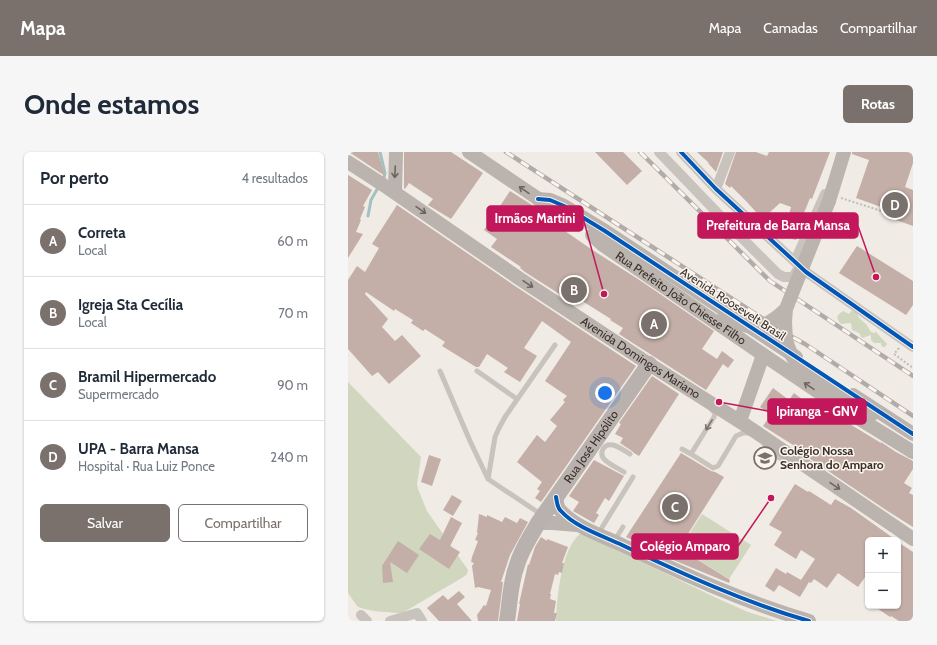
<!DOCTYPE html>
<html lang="pt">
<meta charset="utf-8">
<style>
body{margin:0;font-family:Cabin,sans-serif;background:#f6f6f7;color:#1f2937}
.controls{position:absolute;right:12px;bottom:12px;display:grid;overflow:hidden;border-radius:6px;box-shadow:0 1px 3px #0004}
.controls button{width:36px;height:36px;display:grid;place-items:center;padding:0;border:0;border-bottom:1px solid #e0e1e3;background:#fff;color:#1f2937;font:20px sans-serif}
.you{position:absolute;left:257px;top:241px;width:14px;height:14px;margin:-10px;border:3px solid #fff;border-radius:50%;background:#1a73e8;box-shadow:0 0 0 6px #1a73e833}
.badge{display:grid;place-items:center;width:26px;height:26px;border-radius:50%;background:#7a716c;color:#fff;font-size:13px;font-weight:700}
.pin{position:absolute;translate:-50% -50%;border:2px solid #fff;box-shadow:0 1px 4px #0006}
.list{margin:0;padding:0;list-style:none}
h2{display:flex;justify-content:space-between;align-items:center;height:52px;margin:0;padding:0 16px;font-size:17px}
h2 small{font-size:13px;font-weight:400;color:#747a83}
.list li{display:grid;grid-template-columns:26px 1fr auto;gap:12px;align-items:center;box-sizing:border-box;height:72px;padding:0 16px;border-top:1px solid #e0e1e3}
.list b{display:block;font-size:15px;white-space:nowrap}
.list p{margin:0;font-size:13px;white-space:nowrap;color:#747a83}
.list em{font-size:13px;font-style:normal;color:#747a83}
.actions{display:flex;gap:8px;padding:12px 16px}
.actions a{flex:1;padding:9px 0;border:1px solid #7a716c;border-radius:6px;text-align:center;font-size:14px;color:#7a716c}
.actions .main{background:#7a716c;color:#fff}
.map{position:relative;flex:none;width:565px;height:469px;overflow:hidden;border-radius:6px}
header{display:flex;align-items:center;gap:24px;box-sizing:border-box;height:56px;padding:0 20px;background:#7a716c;color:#fff}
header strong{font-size:19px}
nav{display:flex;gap:22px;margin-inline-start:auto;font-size:14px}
.intro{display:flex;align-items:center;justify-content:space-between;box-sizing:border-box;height:96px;padding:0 24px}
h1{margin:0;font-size:28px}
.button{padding:10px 18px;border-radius:6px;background:#7a716c;color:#fff;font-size:14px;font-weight:700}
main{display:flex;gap:24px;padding:0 24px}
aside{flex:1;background:#fff;border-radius:6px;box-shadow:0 1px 3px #0004}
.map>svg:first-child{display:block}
.green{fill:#d1d6bf}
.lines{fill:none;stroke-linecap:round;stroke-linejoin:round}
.stream{stroke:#a1c2c1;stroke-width:3}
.building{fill:#c3afa7;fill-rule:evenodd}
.path{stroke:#c2bbb6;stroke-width:2;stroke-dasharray:2 2;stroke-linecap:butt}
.lane{stroke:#c9c3be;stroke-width:5}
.street{stroke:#c9c3be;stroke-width:10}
.secondary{stroke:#bab3ae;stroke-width:14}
.primary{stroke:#b8b1ad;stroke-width:16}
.rail-casing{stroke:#b1aca8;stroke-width:4.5}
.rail{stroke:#fbf5ee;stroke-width:3;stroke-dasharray:9;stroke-linecap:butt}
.secondary-bridge{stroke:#bab3ae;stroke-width:14}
.cycleway-casing{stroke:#fbf5ee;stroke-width:6}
.cycleway{stroke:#0057b8;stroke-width:4}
.oneway{stroke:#6e645f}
.oneway2{stroke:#7b726d}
.labels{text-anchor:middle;stroke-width:3;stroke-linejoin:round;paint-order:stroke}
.street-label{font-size:12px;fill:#3b302b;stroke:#fbf5ee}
.poi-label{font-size:12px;font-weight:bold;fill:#3b302b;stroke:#fbf5ee;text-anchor:start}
.leader{fill:none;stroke:#c2185b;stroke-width:1.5}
.callout-dot{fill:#c2185b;stroke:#fbf5ee;stroke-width:1.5}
.callout{fill:#c2185b;stroke:#c2185b;stroke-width:1.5}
.callout-label{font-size:13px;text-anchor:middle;font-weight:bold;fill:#fff}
</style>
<header>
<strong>Mapa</strong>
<nav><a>Mapa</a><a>Camadas</a><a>Compartilhar</a></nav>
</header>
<div class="intro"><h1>Onde estamos</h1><a class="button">Rotas</a></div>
<main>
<aside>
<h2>Por perto<small>4 resultados</small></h2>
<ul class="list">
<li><span class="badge">A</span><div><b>Correta</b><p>Local</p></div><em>60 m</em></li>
<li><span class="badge">B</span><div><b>Igreja Sta Cecília</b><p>Local</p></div><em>70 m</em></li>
<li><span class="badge">C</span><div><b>Bramil Hipermercado</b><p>Supermercado</p></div><em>90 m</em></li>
<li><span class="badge">D</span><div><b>UPA - Barra Mansa</b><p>Hospital · Rua Luiz Ponce</p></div><em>240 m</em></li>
</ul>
<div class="actions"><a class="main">Salvar</a><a>Compartilhar</a></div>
</aside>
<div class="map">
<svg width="565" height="469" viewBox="0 0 565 469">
<rect width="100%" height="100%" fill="#f0ebe5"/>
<path class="green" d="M495 159 501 162 503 159 508 160 512 167 518 172 523 180 527 181V179L539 192 537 195H535L533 193V191H526L523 188V183L514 186 511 181 504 178 503 171 493 172C487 166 489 163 495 159Z
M0 230 73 305 70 326 69 332 70 337 79 359 120 418 119 422 117 424 56 460 53 461C44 461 16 459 9 454 6 450 3 445 0 441Z
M354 362 403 393 381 427 332 396Z
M233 381 375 449 400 460 429 469H208C209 446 213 396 233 381Z"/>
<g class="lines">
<path class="stream" d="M32 0 37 21 36 26
M20 64 23 48 31 34"/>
</g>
<path class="building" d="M1 0H30L37 24Z
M56 0H103L135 21 103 67 80 53 85 47 61 31 57 37 56 36Z
M247 0H275L294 19 279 33Z
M349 0H375L368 20 360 11H361Z
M388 0H408L419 4 421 0H482L464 47 462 46 454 66 448 88 428 82V83L414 71 415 69 407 61 408 60 398 49 383 34 382 36 377 32ZM432 51 443 55 437 78 420 62Z
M504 0H565V11L557 35 565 38V74L548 68 550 61 508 46 521 8 504 2Z
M0 23 24 38 15 54 17 55 12 67 13 68 8 80 15 82 0 106Z
M162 39 184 53 183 55 202 67 201 68 243 97 293 129 366 179 354 197 369 207 374 199 386 208 380 216 375 212 358 238 277 186 271 182 275 176 262 168 263 167 231 147 227 152 177 120 172 116 173 115 143 95 149 87 136 78Z
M49 53 167 134 288 214 193 350 187 346 192 339 189 337 194 330 169 310 189 283 197 290 209 274 202 268 217 250 215 248 219 244 197 229 223 190 194 169 176 196 189 204 172 230 156 220 160 216 139 202 131 215H128L94 194 97 190 77 177 75 179 63 171 65 168 47 157 46 159 18 140 17 142 40 167 34 175 47 189 54 183 73 204 41 232 30 220 24 224 0 197V128L9 114 17 120 31 96 24 92Z
M509 94 565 129V153L558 163 491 121Z
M304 224 331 242 291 304 286 301 284 299 272 291 275 286 267 282 273 272 271 271Z
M425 236 441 248 446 241 476 264 480 258 505 274 533 291V290L548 300 565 309V317L556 331 564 336 561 341 565 343V375L538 358 455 302 456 300 415 274 420 267 419 260 412 255Z
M333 301 363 319 367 320 376 325 331 396 382 428 381 431 323 407 278 385Z
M81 303 93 307 84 334 73 330Z
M246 308 276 324 261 349 257 346 248 361 251 363 246 371 225 359 231 350 221 344Z
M447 332 460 340 461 339 483 353 487 347 503 356 548 388H520V421L510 435 490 421 479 436 466 427 463 431 461 430 452 445 431 433 426 440 417 434 428 416 438 422 439 420 453 428 467 407 453 398 448 407 426 393 434 380 421 373Z
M104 343 114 349 105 364 95 358Z
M131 362 139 365V363L154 370 157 365 169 371 172 366 180 370 162 403 153 430H155L150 469H130L129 463 136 453 138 454 143 438 130 435 127 436 124 414 126 411 123 410 124 405 130 389 127 388 130 381H129Z
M103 365 114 371 102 394 112 400 101 417 71 397 82 382 92 388Z
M193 385 199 389V387L220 395 214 411H216L214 421 211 420 210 423 207 422 202 442H203L202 447 208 449 206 461H209L207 469H169L172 452H171L173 443 180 412 181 413 187 395Z
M50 389 71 403 59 421 42 410 45 430 35 431 34 414Z
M550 390 565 400V469H551L543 464 542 465 526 454H550Z
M111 439 117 445 109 452 124 469H91L79 456 95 443 100 448Z"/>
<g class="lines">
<path class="path" d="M493 46 543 62
M551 196 546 202 565 216"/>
<path class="lane" d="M92 219 122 289 140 327 194 363
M129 219 169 247
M363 257 367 261 366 265 343 302 365 316 370 314 388 284 395 281H403
M416 291 419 298 445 314 451 315
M334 297 343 302
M276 320C270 316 262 313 257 308 250 301 256 291 265 293 270 294 277 299 282 302
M140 327 147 285 151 276 157 265 207 193
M250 382 285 325
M266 389 275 375"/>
<path class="street" d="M311 0 382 74 430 122 436 125H445L451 115
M333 0 368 37 458 120 565 195
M368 37 382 0
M447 109 477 42
M13 463 19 469
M42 469 69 461 74 469"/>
<g class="secondary">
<path d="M121 0 198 52"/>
<path id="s1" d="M0 10 40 36 172 127 301 212 399 274 565 387"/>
<path d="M47 40 48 0"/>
<path d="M190 47 202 48 216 54 257 79 448 205"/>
<path d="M481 49 496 0"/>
<path id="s2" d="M244 83 255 93 423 208 494 256 565 300"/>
<path d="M505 243 565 282"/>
<path d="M392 269 415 203"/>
<path d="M208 345C209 350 209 356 213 359 227 375 255 384 274 393 335 422 396 450 461 469"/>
<path d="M190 371H205L229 373"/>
</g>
<path class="primary" id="s3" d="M159 469C162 450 162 431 169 413 173 398 183 384 190 371L301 212"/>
<g class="rail-casing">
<path id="rail" d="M158 0 437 181 457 192 565 264
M292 0 422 129 565 224"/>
</g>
<use href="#rail" class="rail"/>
<path class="secondary-bridge" d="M481 49 447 134 438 157 437 170 438 188 440 194 444 204 447 209 458 219 523 263
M376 165C402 179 417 178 438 157"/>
<g class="cycleway-casing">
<path id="cycleway" d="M333 0 368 37 458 120 565 195
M190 47 202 48 216 54 257 79 565 282
M208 345C209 350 209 356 213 359 227 375 255 384 274 393 335 422 396 450 461 469"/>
</g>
<use href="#cycleway" class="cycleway"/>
</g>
<defs><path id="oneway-shaft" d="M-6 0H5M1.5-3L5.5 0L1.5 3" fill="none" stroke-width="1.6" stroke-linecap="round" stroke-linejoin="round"/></defs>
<g class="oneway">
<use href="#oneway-shaft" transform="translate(47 20) rotate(93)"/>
<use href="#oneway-shaft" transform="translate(176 38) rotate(-145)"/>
<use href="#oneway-shaft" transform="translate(73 58) rotate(35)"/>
<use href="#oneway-shaft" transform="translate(180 132) rotate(34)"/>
<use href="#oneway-shaft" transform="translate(461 234) rotate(-146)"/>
<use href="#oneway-shaft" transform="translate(487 334) rotate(34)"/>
</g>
<use class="oneway2" href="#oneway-shaft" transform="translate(361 273) rotate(122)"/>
<defs>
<g id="school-ring" transform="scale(1.15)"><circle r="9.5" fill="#fbf5ee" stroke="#7a716c" stroke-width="1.5"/><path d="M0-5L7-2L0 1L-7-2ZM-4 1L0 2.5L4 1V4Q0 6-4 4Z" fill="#7a716c"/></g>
</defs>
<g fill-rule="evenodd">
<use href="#school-ring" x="417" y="306"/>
</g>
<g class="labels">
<g class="street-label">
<text dy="4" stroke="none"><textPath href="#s2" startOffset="109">Rua Prefeito João Chiesse Filho</textPath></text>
<text transform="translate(385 152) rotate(33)" y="4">Avenida Roosevelt Brasil</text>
<text dy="4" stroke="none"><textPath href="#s1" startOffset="352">Avenida Domingos Mariano</textPath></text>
<text dy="4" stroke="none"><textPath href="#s3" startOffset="197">Rua José Hipólito</textPath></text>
</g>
<g class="poi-label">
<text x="432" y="303">Colégio Nossa<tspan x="432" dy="14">Senhora do Amparo</tspan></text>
</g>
</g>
<path class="leader" d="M256 142L235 66M528 125L510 74M371 250L420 259M423 346L390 394"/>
<g class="callout-dot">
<circle cx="256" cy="142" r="4"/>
<circle cx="528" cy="125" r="4"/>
<circle cx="371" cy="250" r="4"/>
<circle cx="423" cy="346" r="4"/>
</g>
<g class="callout">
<rect x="139" y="54" width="96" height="25" rx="4"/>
<rect x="350" y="61" width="160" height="25" rx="4"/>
<rect x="420" y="247" width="98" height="25" rx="4"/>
<rect x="284" y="382" width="106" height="25" rx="4"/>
</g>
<g class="callout-label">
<text x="187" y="71">Irmãos Martini</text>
<text x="430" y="78">Prefeitura de Barra Mansa</text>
<text x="469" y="264">Ipiranga - GNV</text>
<text x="337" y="399">Colégio Amparo</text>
</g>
</svg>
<div class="controls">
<button>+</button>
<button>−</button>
</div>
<div class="you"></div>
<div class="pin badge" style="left:306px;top:172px">A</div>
<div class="pin badge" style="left:226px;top:138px">B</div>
<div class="pin badge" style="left:327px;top:355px">C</div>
<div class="pin badge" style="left:547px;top:53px">D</div>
</div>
</main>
